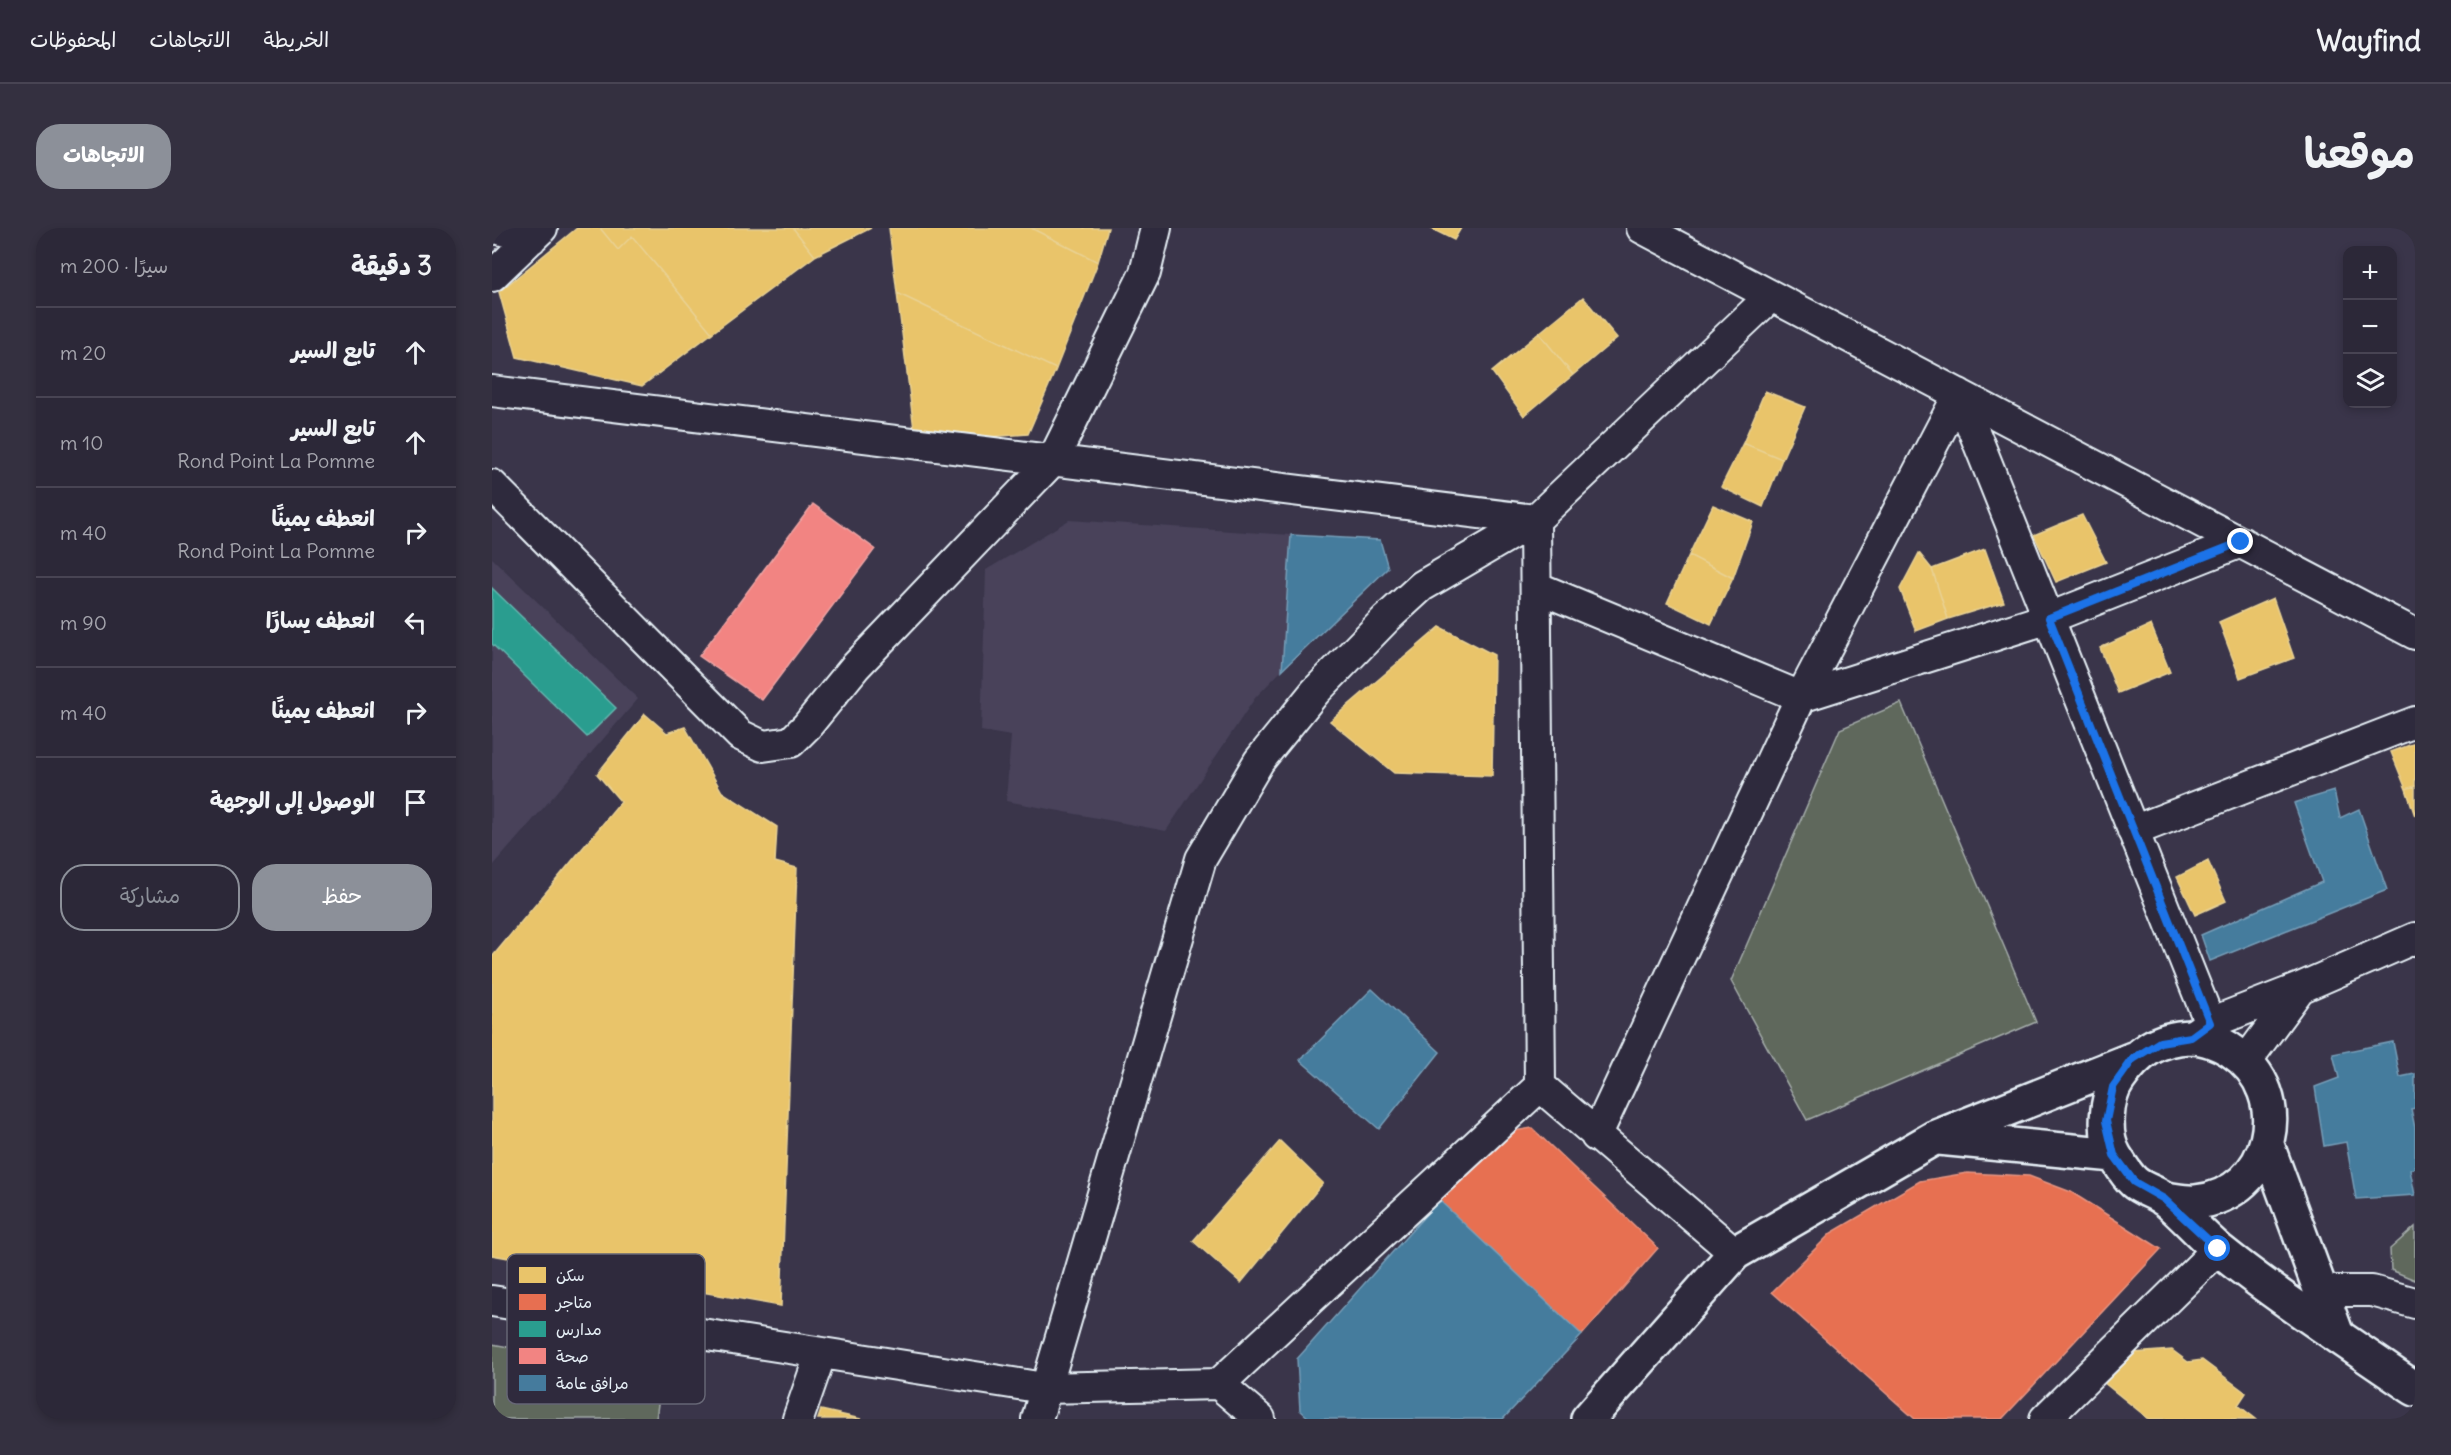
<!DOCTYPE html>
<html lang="ar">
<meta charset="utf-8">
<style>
body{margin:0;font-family:Delius,"Playpen Sans Arabic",sans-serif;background:#343040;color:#f1f3f6;direction:rtl}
.controls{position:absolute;right:18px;top:18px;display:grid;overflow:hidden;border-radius:12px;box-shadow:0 3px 9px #0003}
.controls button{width:54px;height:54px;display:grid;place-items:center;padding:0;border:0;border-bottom:2px solid #484453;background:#2c2838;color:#f1f3f6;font:30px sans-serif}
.stop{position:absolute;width:18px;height:18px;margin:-14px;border:4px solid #1a73e8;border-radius:50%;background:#fff}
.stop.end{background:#1a73e8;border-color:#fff;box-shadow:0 2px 6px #0008}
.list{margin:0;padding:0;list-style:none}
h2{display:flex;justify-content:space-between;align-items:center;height:78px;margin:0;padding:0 24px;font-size:26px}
h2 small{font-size:20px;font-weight:400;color:#a6a6ae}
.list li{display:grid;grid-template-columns:39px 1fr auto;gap:18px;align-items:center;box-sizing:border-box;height:90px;padding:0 24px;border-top:2px solid #484453}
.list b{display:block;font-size:22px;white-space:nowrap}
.list p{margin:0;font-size:20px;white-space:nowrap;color:#a6a6ae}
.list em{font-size:20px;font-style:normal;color:#a6a6ae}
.actions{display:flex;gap:12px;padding:18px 24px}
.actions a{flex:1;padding:14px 0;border:2px solid #8c9099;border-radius:24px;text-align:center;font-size:21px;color:#8c9099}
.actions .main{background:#8c9099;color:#fff}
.icon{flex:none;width:33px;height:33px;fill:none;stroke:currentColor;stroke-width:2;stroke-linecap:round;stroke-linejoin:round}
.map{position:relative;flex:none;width:1923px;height:1191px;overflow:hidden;direction:ltr;border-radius:24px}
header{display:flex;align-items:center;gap:36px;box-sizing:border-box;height:84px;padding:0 30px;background:#2c2838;border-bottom:2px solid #484453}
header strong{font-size:28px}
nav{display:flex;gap:33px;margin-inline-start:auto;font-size:21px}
.intro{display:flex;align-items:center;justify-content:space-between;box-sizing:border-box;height:144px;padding:0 36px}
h1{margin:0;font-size:42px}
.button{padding:15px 27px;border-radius:24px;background:#8c9099;color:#fff;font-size:21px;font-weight:700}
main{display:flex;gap:36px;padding:0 36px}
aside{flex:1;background:#2c2838;border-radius:24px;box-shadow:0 3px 9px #0003}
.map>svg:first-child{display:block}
.built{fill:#48425a}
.green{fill:#5f685b;stroke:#a4acaa;stroke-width:1.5}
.homes{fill:#e9c46a;stroke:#e9d295;stroke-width:1.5}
.shops{fill:#e76f51;stroke:#e79683;stroke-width:1.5}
.schools{fill:#2a9d8f;stroke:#63b6ae;stroke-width:1.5}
.health{fill:#f28482;stroke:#efa5a5;stroke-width:1.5}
.public{fill:#457b9d;stroke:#769eb8;stroke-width:1.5}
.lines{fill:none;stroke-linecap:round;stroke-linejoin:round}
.minor-casing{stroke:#e8f1f8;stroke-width:34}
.major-casing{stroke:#e8f1f8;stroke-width:38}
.minor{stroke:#2f2a3d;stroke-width:30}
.major{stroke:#2f2a3d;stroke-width:33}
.route{stroke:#1a73e8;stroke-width:8}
.key{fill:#2f2a3d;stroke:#666675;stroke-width:1.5}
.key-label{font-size:16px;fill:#e8f1f8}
</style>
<header>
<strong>Wayfind</strong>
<nav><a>الخريطة</a><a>الاتجاهات</a><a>المحفوظات</a></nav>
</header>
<div class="intro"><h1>موقعنا</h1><a class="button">الاتجاهات</a></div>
<main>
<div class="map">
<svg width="1923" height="1191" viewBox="0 0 1923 1191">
<rect width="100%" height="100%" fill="#3a354a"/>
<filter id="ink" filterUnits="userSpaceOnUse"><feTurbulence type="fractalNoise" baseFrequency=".0167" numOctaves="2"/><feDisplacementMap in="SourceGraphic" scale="12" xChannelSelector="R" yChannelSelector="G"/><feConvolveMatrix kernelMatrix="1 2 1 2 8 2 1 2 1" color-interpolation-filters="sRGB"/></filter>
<g filter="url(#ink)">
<path class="built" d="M577 292 799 307 790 442 763 470 674 603 514 573 519 508 489 503 494 342Z
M0 330 146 471 0 639Z"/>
<path class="green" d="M1409 475 1544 794 1315 892 1239 753 1348 501Z
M1923 999V1052L1899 1042 1898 1021Z
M0 1116 170 1146 164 1191H0Z"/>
<path class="homes" d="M85 0H108L126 22 140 8 220 105 150 158 25 129 7 64Z
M108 0H301L323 28 220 105 140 8 126 22Z
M301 0H379L323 28Z
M397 0H539L606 34 564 141 405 65Z
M539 0H616L606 34Z
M938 0H969L962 12Z
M405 65 564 141 536 206 468 211 422 201Z
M1091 69 1125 110 1081 147 1047 105Z
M1047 105 1081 147 1032 188 1000 144Z
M1273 163 1313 179 1290 231 1251 215Z
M1251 215 1290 231 1271 279 1229 259Z
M1221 277 1261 294 1241 350 1197 327Z
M1590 287 1614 334 1564 354 1542 307Z
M1493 321 1512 374 1456 391 1440 341Z
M1427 325 1440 341 1456 391 1424 403 1408 361Z
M1197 327 1241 350 1219 396 1175 375Z
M1781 370 1802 430 1748 450 1727 394Z
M1659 397 1678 444 1626 465 1608 420Z
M948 399 1002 427 1000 548 902 545 838 493Z
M153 486 175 505 193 499 230 564 285 599 283 634 305 640 289 1078 0 1027V729L129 574 105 546Z
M1923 515V558L1914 561 1899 524Z
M1923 558V588L1914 561Z
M1716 633 1734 673 1703 687 1685 649Z
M788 913 831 955 749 1055 701 1013Z
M1680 1122 1696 1134 1710 1132 1754 1165 1746 1177 1764 1191H1657L1611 1154 1641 1125Z
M329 1182 369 1191H326Z"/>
<path class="shops" d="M1040 900 1166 1020 1090 1107 947 972 1010 905Z
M1475 945 1537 948 1579 964 1669 1021 1510 1191H1423L1280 1064 1339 1005 1428 953Z"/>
<path class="schools" d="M0 360 124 480 95 509 0 416Z"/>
<path class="health" d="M321 276 383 321 270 472 207 428Z"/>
<path class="public" d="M799 307 888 312 896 340 790 442Z
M1842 563 1848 590 1867 581 1895 662 1718 733 1709 707 1830 654 1802 575Z
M880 761 948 824 887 901 808 832Z
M1901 814 1908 849 1923 846V880L1919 881 1923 900V940L1918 942 1923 967 1864 971 1854 914 1832 918 1823 859 1847 850 1841 826Z
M947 972 1090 1107 1011 1191H818L808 1182 805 1131Z"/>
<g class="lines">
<g class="minor-casing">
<path id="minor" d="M4 0 39 11
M1150 0 1923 406
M0 48 50 0
M0 163 1043 292 1048 858 727 1156 552 1160 0 1073
M1467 166 1718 795
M0 257 248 507 271 518 299 514 315 498 363 439 561 232 653 45 664 0
M1044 359 1309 469 1557 390 1749 314
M1641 603 1923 494
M1701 807 1718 795 1808 760 1923 710
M1755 832 1808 760
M1048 858 1243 1025
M1104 908 1309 469 1467 166
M1829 1063H1880L1923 1075
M727 1156 768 1191
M306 1191 329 1125
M545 1191 709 631 767 533 823 464 894 391 930 358 1043 292 1279 68
M1553 1191 1726 1021"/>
</g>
<g class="major-casing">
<path id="major" d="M1447 910 1622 927
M1775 917 1845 1107
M1672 971C1682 972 1694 975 1704 974 1781 966 1805 866 1740 823 1729 815 1712 809 1698 809 1665 810 1645 825 1627 851 1613 870 1611 908 1623 928 1628 936 1635 948 1642 954 1651 962 1664 964 1674 972 1692 987 1708 1006 1727 1022 1788 1071 1858 1116 1923 1161
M1096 1191 1243 1025 1442 910 1641 831"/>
</g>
<use href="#minor" class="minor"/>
<use href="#major" class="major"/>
</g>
</g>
<g class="lines" filter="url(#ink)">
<path class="route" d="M1726 1021 1672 971 1642 954 1622 927 1614 893 1621 859 1641 831 1668 814 1699 809 1718 795 1557 390 1749 314"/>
</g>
<rect x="15" y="1026" width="198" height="150" rx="9" class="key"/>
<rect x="27" y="1039" width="27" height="16" fill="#e9c46a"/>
<rect x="27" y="1066" width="27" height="16" fill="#e76f51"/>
<rect x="27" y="1093" width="27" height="16" fill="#2a9d8f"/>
<rect x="27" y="1120" width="27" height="16" fill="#f28482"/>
<rect x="27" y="1147" width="27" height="16" fill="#457b9d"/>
<g class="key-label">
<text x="64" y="1053">سكن</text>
<text x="64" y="1080">متاجر</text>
<text x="64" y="1107">مدارس</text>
<text x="64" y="1134">صحة</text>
<text x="64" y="1161">مرافق عامة</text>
</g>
</svg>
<div class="controls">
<button>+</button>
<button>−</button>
<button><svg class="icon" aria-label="layers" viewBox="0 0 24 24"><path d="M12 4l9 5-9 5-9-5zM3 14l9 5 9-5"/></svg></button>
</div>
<div class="stop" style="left:1726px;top:1021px"></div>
<div class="stop end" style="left:1749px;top:314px"></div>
</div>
<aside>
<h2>3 دقيقة<small>سيرًا · 200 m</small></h2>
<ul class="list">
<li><svg class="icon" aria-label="ahead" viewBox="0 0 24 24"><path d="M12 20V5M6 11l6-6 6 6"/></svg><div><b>تابع السير</b></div><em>20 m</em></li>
<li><svg class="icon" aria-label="ahead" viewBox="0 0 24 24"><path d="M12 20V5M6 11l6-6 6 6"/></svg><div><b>تابع السير</b><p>Rond Point La Pomme</p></div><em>10 m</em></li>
<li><svg class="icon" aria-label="right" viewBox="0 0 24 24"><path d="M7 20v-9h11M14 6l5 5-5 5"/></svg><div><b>انعطف يمينًا</b><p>Rond Point La Pomme</p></div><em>40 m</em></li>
<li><svg class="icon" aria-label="left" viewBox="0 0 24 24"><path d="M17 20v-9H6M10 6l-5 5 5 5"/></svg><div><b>انعطف يسارًا</b></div><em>90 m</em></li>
<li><svg class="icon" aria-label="right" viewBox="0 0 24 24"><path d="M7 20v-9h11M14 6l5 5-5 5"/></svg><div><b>انعطف يمينًا</b></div><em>40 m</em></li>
<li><svg class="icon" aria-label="arrive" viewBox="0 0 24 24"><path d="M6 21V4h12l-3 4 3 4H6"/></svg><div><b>الوصول إلى الوجهة</b></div></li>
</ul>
<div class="actions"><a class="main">حفظ</a><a>مشاركة</a></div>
</aside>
</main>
